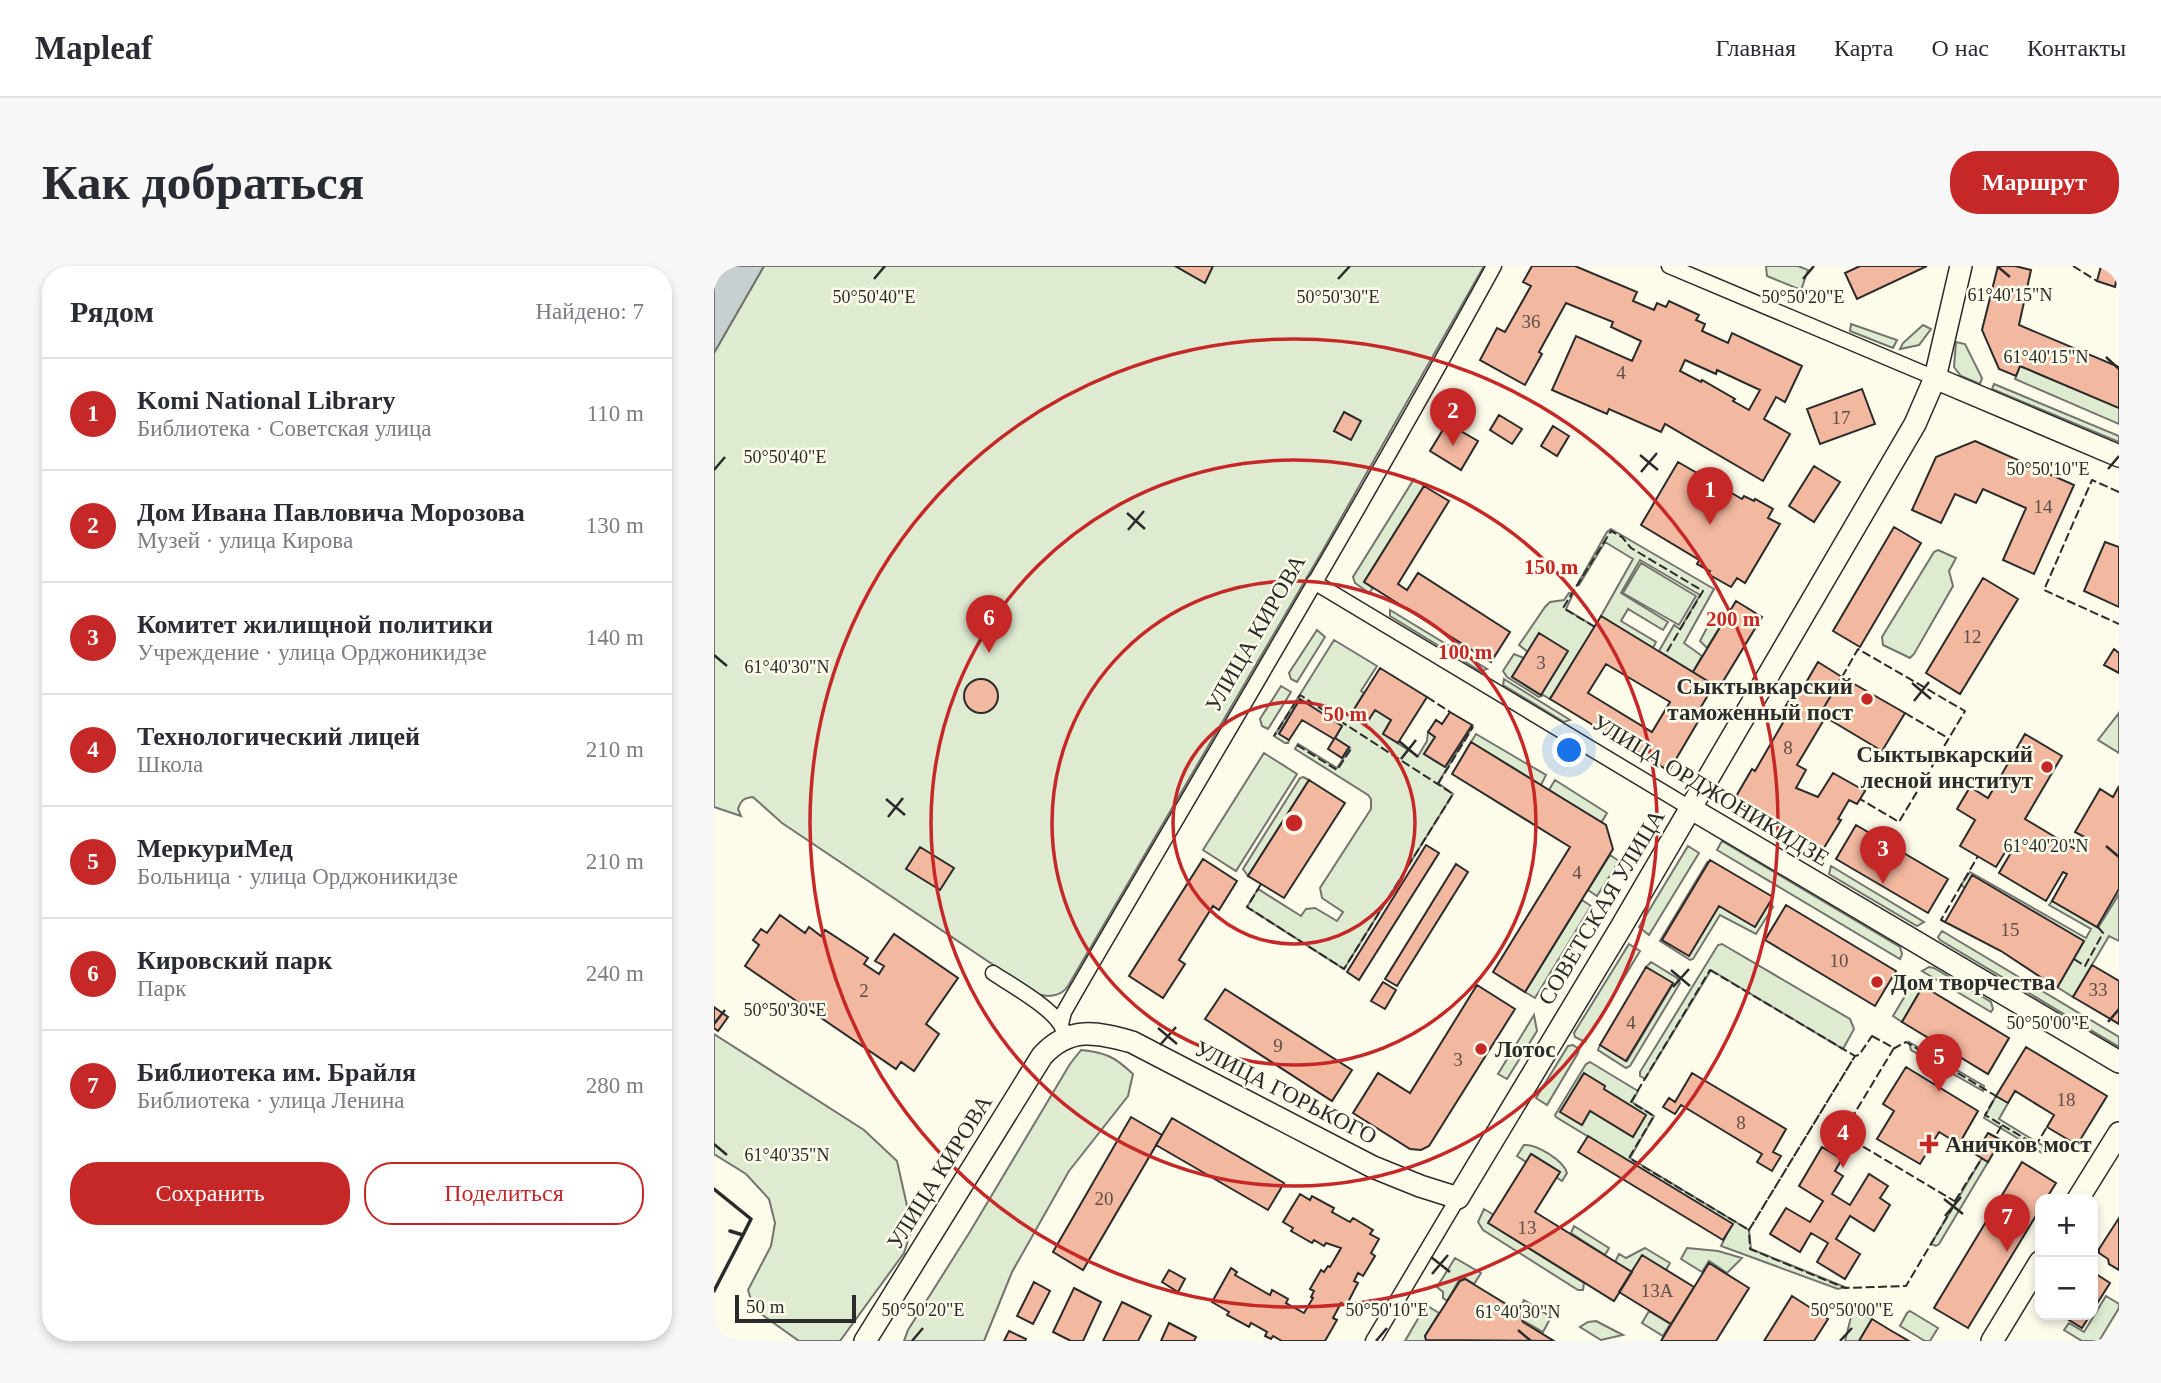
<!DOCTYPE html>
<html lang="ru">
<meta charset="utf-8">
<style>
body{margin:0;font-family:Georgia,serif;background:#f7f7f7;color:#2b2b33}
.controls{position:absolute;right:21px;bottom:21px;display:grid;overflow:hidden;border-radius:14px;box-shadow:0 4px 10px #0003}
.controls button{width:63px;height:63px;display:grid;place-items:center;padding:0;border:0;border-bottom:2px solid #e1e1e2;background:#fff;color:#2b2b33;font:35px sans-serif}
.scale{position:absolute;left:21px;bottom:18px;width:121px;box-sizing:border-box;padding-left:7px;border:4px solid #2b2b2b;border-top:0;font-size:19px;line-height:24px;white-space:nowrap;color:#2b2b2b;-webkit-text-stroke:5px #fdfbea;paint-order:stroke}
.you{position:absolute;left:856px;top:485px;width:24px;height:24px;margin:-18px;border:5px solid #fff;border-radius:50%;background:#1a73e8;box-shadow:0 0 0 10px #1a73e833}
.badge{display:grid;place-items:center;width:46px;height:46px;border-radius:50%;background:#c62828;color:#fff;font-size:23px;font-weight:700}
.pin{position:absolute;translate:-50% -58px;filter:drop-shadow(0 2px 4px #0008)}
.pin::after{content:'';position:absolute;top:37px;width:24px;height:21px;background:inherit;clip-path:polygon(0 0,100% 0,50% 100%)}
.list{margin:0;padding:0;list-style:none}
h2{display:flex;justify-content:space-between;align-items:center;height:91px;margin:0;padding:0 28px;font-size:30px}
h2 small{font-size:23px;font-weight:400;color:#7c7c81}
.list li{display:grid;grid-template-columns:46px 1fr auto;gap:21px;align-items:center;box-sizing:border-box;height:112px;padding:0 28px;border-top:2px solid #e1e1e2}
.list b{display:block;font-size:26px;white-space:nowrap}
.list p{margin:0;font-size:23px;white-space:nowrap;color:#7c7c81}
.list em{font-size:23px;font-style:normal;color:#7c7c81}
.actions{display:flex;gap:14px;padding:21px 28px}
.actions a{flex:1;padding:16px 0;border:2px solid #c62828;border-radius:28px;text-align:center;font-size:24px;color:#c62828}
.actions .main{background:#c62828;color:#fff}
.map{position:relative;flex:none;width:1405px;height:1075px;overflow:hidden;border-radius:28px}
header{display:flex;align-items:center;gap:42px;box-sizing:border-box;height:98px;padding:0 35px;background:#fff;border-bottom:2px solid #e1e1e2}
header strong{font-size:33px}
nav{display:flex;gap:38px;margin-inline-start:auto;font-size:24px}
.intro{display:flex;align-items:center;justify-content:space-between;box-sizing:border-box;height:168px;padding:0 42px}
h1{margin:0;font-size:49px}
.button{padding:18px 32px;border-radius:28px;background:#c62828;color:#fff;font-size:24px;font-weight:700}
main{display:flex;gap:42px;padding:0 42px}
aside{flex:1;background:#fff;border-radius:28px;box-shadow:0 4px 10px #0003}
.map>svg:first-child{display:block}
.green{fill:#deebd1;stroke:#74746e;stroke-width:2}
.water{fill:#c7d0d0;stroke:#74746e;stroke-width:2}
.building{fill:#f2b8a0;stroke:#2b2b2b;stroke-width:2;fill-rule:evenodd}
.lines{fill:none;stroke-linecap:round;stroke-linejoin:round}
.street-casing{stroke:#2b2b2b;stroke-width:17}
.secondary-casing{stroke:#2b2b2b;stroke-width:24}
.street{stroke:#fdfbea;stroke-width:14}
.secondary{stroke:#fdfbea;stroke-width:21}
.fence{stroke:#2b2b2b;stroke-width:2;stroke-dasharray:9 3.5;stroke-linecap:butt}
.wall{stroke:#2b2b2b;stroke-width:3.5}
.ticks{fill:none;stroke:#2b2b2b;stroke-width:2.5}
.ring{fill:none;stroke:#c62828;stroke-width:3.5}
.poi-dot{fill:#c62828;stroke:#fdfbea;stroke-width:2.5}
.labels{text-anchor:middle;stroke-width:5;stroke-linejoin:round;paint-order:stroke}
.number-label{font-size:19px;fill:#5d4e48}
.street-label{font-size:23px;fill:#2b2b2b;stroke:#fdfbea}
.poi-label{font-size:23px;font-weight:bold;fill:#2b2b2b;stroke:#fdfbea;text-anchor:start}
.ticks-label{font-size:18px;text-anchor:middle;fill:#2b2b2b;stroke:#fdfbea;stroke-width:5;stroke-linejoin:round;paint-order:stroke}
.centre{fill:#c62828;stroke:#fdfbea;stroke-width:3.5}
.ring-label{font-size:21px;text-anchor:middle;font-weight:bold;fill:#c62828;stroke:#fdfbea;stroke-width:5;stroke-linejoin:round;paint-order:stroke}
</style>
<header>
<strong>Mapleaf</strong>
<nav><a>Главная</a><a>Карта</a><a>О нас</a><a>Контакты</a></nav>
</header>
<div class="intro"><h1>Как добраться</h1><a class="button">Маршрут</a></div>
<main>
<aside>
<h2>Рядом<small>Найдено: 7</small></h2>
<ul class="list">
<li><span class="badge">1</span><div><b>Komi National Library</b><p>Библиотека · Советская улица</p></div><em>110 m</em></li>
<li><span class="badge">2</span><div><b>Дом Ивана Павловича Морозова</b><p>Музей · улица Кирова</p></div><em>130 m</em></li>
<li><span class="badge">3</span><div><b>Комитет жилищной политики</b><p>Учреждение · улица Орджоникидзе</p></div><em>140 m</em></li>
<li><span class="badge">4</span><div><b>Технологический лицей</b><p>Школа</p></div><em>210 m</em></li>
<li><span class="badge">5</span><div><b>МеркуриМед</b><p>Больница · улица Орджоникидзе</p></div><em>210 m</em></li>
<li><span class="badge">6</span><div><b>Кировский парк</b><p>Парк</p></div><em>240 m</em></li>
<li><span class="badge">7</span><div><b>Библиотека им. Брайля</b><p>Библиотека · улица Ленина</p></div><em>280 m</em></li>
</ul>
<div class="actions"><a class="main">Сохранить</a><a>Поделиться</a></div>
</aside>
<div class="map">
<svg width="1405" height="1075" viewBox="0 0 1405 1075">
<rect width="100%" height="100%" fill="#fdfbea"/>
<path class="green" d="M50 0H770L609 284 354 720C347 731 332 732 321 727L68 557 39 531C30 532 27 534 24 543L27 550 0 541V87Z
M1052 0H1084L1094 4 1087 24 1053 10Z
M1137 58 1183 74 1179 82 1136 65Z
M1209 59 1217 63 1205 79 1186 83 1189 77Z
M1242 76 1251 78 1268 112 1266 118 1247 110 1240 101Z
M1306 100 1405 142V158L1301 113Z
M1280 118 1405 170V176L1278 123Z
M700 213 710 220 650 316 659 322 655 327 641 317 639 311Z
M897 263 1000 323 970 377 988 390 979 406 945 385 960 359 966 363 986 329 926 294 907 327 954 356 949 364 914 343 907 355 942 376 939 382 887 350 919 293 891 276 865 319H863L893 266Z
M1224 284 1242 292 1235 305 1239 320 1200 388 1196 392 1169 379 1168 371 1220 286Z
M927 297 982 330 965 359 909 327Z
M855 327 859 328 852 343 881 361 836 433 829 429 825 431 793 411 789 405 800 388 810 392 798 411 827 429 814 386 805 379 831 341 836 336 850 334Z
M676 344 773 403 766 405 676 350Z
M1002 352 1009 356 993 382 986 375 997 354Z
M603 364 611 371 583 416 577 413 575 407Z
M620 374 663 400 647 425 650 427 637 449 652 458 661 444 677 454 669 468 704 490 713 475 714 466 721 471 710 488 731 501 758 459 759 460 724 517 739 528 630 703 533 641 544 623 587 650 592 643 601 642 623 655 629 646 608 632 606 622 657 543V533L654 529 581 483 584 478 623 502 636 482 621 472 628 460 586 434 565 467 575 474 574 477H571L560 470Z
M790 413 856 454 850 456 789 419Z
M567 420 577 426 554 463 548 460 546 453Z
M1405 447V487L1384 474Z
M762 468 832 509 827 519 757 476Z
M550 487 583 508 522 605 489 584Z
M589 511 595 514 534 610 529 603 586 512Z
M841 514 893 547 887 557 835 524Z
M1008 575 1186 681 1188 688 1186 693 1003 584Z
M974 580 985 587 935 669 925 661Z
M896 589 905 595 883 630 874 624Z
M994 595 949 675 975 690 1005 640 1041 661 1056 635 1059 641 1042 668 1006 649 979 693 976 694 946 675Z
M1117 600 1210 656 1203 660 1115 608Z
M1256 606 1372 672 1377 663 1335 639 1338 635 1384 662 1405 628V675L1395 670 1359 731 1343 721 1370 675 1251 622 1247 619Z
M868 634 877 640 821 732 811 726Z
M1228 665 1405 771V781L1226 674 1224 671Z
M915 678 926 685 871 776 861 771 860 767Z
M1008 678 1136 753 1140 763 1129 783 997 704 931 813 926 810V806L1004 679Z
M937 696 963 712 966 717 916 800 912 802 884 784 886 779 913 795 959 718 932 701Z
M1215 701 1220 702 1277 736 1279 743 1277 746 1208 705Z
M1200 715 1209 720 1188 756 1179 750Z
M820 749 823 765 793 813 784 808Z
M0 768 150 864 183 895 198 962 190 987 126 1075H85L40 1043 34 1024 57 980 61 957 55 933 32 908 0 888Z
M1195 776 1270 820 1269 825 1197 784Z
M859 779 865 783 864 787 833 839 822 832 854 780Z
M367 784C392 786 402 792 419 808L414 830 355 905 298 1006 270 1075H190L194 1064 257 964 356 798Z
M876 796 924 825 918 836 940 850 916 892 1035 964 1037 983 1131 1021 1124 1023 1007 980 1018 958 842 851 841 849 872 798Z
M1282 830 1294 837 1285 853 1331 881 1333 886 1328 887 1270 852Z
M810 879C823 878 850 895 853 907L848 915 842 911 845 905 818 888 812 896 803 890Z
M1268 892 1274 896 1225 978 1222 980 1217 978Z
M770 943 780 949 775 957 870 1017 869 1024H864L769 964 764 956Z
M860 960 895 982 891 989 857 967Z
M931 982 956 997 952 1004 918 1006 901 996 905 988 912 992Z
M973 982 1004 985 1028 992 1013 1007 995 995 988 1006 967 993Z
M741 992 767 1007 760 1018 751 1012 745 1014 733 1035 729 1032V1026L723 1021Z
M1392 1030 1405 1038V1042L1385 1075H1368L1350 1064 1355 1057 1370 1066Z
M810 1034 837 1051 829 1066 810 1055 804 1045Z
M712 1039 725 1047 711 1070 713 1075H691Z
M1139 1043 1158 1053 1145 1075H1131Z
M935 1045 956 1058 949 1070 928 1057Z
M1196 1045 1224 1062 1216 1075H1211L1186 1060 1193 1047Z
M882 1055 909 1069 887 1074 866 1061 874 1056Z"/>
<path class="water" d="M0 0H50L0 87Z"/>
<path class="building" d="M461 0H499L491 17Z
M818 0H861L923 26 919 35 940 44 943 37 952 41 955 35 985 49 982 54 991 58 988 65 1014 77 1018 67 1088 100 1071 136 1062 131 1050 153 1076 168 1049 215 951 158 947 166 895 143 893 148 838 124 862 70 918 95 927 75 897 61 899 56 852 37 825 86 828 88 811 119 766 94 783 62 791 66 817 20 809 16ZM971 94 1002 108 1003 104 1046 124 1035 144 1019 135 1021 133 988 114 987 116 966 105Z
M1146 0H1213L1143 33 1131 7Z
M1284 0H1301L1317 4 1305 59 1405 101V142L1306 100 1302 110 1285 103 1268 64Z
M1387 0H1405L1401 21 1383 15Z
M1148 123 1161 158 1106 178 1093 143Z
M630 146 647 155 637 174 620 165Z
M785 149 808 163 798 178 776 164Z
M733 157 764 175 747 204 716 185Z
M839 160 855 170 843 190 827 180Z
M1261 175 1360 219 1320 308 1289 294 1312 242 1269 223 1262 237 1241 228 1227 257 1198 244 1222 191Z
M964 196 1028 233 1030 230 1040 235 1041 233 1059 243 1054 252 1066 258 1031 317 1023 312 1017 321 994 308 996 305 983 298 985 294 927 259Z
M1100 200 1126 216 1100 256 1075 240Z
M710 220 735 235 684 318 693 324 704 307 796 366 777 396 650 316Z
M1180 261 1207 277 1146 381 1119 365Z
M1391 276 1405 281V341L1370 325Z
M1269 312 1304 333 1246 428 1212 407Z
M1022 335 1048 351 1005 422 979 406Z
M887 350 1000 419 981 451 985 454 955 505 836 433ZM892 398 956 436 938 466 874 427Z
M825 367 854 385 827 429 798 411Z
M1400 383 1405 387V407L1390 399Z
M1104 396 1128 411 1106 448 1111 452 1083 499 1092 504 1082 522 1104 531 1119 507 1151 525 1143 538 1135 534 1124 553 1127 554 1108 585 1054 551 1053 553 1020 534 1038 503 1041 505 1071 453 1066 450 1085 417 1090 420Z
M666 402 713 431 684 477 669 468 677 454 661 444 652 458 637 448Z
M1128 411 1191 447 1168 485 1106 448Z
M250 430a17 17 0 1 1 34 0a17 17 0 1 1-34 0Z
M586 433 628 460 621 472 635 481 628 492 614 483 620 473 588 454 575 474 565 468Z
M736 446 758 459 731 501 710 488 721 471 714 466 722 454 728 458Z
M1311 468 1348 490 1311 553 1366 586 1374 573 1361 566 1386 523 1399 531 1405 520V623L1383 661 1338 635 1353 608 1349 606 1332 635 1285 607 1302 578 1298 575 1282 601 1246 580 1261 554 1243 543 1256 521 1274 532Z
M757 476 892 559 899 583 811 726 779 706 856 581 738 508Z
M595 514 631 537 570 632 534 610Z
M1142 559 1234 613 1214 647 1122 593Z
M712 579 725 587 645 714 633 706Z
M206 581 240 602 226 624 192 603Z
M489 593 523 615 505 644 499 640 465 694 471 698 449 732 415 710Z
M996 594 1059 631 1041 661 1005 640 975 690 948 674Z
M742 598 754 606 683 720 671 713Z
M1258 609 1370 675 1343 722 1287 685 1231 656Z
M1072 639 1182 705 1161 740 1051 674Z
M66 649 91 667 95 661 107 670 111 664 154 692 150 698 165 708 170 700 161 695 180 668 244 712 212 758 225 768 200 805 187 796 182 803 31 700 45 679 39 674 47 663 53 667Z
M1378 699 1405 715V758L1359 731Z
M932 701 959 717 912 795 886 779Z
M669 716 682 724 671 743 657 735Z
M763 719 801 743 715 880 707 884 696 883 639 847 664 807 696 827Z
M1209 720 1295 772 1274 808 1188 756Z
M511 723 638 804 618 835 491 753Z
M0 741 14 751 4 765 0 762Z
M1312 781 1393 830 1363 879 1333 861 1340 849 1301 825 1294 837 1282 830Z
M1192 801 1264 845 1245 878 1225 866 1206 898 1163 873 1180 845 1169 838Z
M870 807 891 820 890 823 932 849 919 871 876 845 868 859 846 846Z
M978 807 1072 863 1059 886 1067 890 1058 905 1043 896 1048 888 967 839 961 848 949 841 955 832 961 836Z
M417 851 448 869 369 1004 339 986Z
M458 852 570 917 554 944 442 879Z
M1274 867 1287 874 1274 896 1261 888Z
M874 870 1019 958 1009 974 864 886Z
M1108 881 1128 893 1121 905 1129 910 1118 928 1136 939 1155 908 1174 920 1166 932 1176 939 1160 965 1136 950 1122 973 1146 988 1131 1013 1103 996 1114 977 1097 967 1086 986 1056 968 1072 942 1096 956 1109 935 1085 920Z
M817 888 846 906 821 946 918 1006 900 1035 774 957Z
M1308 896 1342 917 1332 933H1326V943L1254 1062 1220 1042Z
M586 928 596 934 598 930 620 942 618 946 636 956 639 952 659 964 656 968 665 973 657 987 661 990 649 1010 644 1007 640 1015 644 1017 632 1040 627 1037 619 1052 623 1054 611 1075H568L559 1070 557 1073 551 1070 553 1066 537 1057 535 1061 513 1049 515 1046 498 1036 517 1002 523 1006 521 1009 556 1029 558 1024 574 1033 572 1037 590 1047 599 1032 597 1031 600 1025 596 1023 607 1004 610 1006 614 1000 616 1001 627 982 612 977 610 980 600 974 598 977 577 965 579 962 569 956Z
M1405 952V1004L1395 998 1394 993 1385 987V983Z
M928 989 980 1021 957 1058 905 1026Z
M995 997 1035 1022 1002 1075H947Z
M455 1004 471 1013 464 1026 448 1016Z
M1379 1006 1396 1017 1379 1044Z
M751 1013 805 1046 809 1056 840 1075 712 1074 711 1070 746 1015Z
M320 1016 336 1025 319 1058 303 1050Z
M360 1022 387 1036 369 1075H357L339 1066Z
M1078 1030 1114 1053 1100 1075H1050Z
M408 1036 437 1050 424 1075H389Z
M1347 1049H1376L1368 1062Z
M1158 1053 1176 1064 1195 1075H1145Z
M455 1057 482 1071 480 1075H447Z
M295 1065 312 1073 311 1075H290Z"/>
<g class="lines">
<g class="street-casing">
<path id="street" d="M955 0 1221 112
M600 316 976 542
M279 707C297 719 343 744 349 764
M347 758 350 746 362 725C502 484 646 245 780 0
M659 1075 744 932"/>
</g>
<g class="secondary-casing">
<path id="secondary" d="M1221 112 1405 190
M976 542 1405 796
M1364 933 1405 867
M151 1075 328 790C355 760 383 766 418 776L659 901 706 920 744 932 906 663 1201 158 1221 112 1247 0
M1278 1075 1326 996"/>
</g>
<use href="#street" class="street"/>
<use href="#secondary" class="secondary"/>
<path class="fence" d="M1359 0 1383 15
M1405 226 1378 214 1330 324 1405 358
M881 361 849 342 897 265 908 271 917 282 989 325 951 389
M1128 411 1144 383 1251 445 1185 556 1146 533
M713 431 736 446
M1191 447 1234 472
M583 479 623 504 637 483 635 481
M724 518 759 461
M547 618 533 641 630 703 739 528 586 429 560 470
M1231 656 1227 654 1264 590
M1360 693 1371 700 1389 667 1383 660
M996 704 1141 790 1035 964 915 892 940 850 917 836Z
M1158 770 1180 782 1128 868 1242 936 1192 1020 1131 1022 1036 983 1035 964 1141 790 1145 789Z
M1179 783 1192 776 1282 830 1271 849 1288 859 1281 871
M1288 859 1322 879 1333 861
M1241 935 1268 892"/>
<path class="wall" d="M0 923 37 953 29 969 16 965
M0 1025 29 969"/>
</g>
<path class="ticks" d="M1283 0 1296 11M160 13 171 0M624 13 636 0M1089 13 1100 0M1392 91 1405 103M926 189 944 204M1394 203 1405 190M0 204 11 191M927 206 943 187M413 247 431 263M414 264 430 245M0 389 13 400M1198 417 1217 433M1200 435 1215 416M685 475 704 491M687 493 702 474M172 533 191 549M174 551 189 532M1392 580 1405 591M957 704 976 720M959 721 975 703M1394 756 1405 743M0 758 11 744M444 762 463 778M446 779 462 761M0 878 13 889M1230 933 1249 948M1231 950 1247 931M717 991 736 1006M718 1008 734 989M804 1064 817 1075M198 1075 209 1062M662 1075 673 1062M1126 1075 1138 1062"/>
<g class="ring">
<circle cx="580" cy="557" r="121"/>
<circle cx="580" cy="557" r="242"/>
<circle cx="580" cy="557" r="363"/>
<circle cx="580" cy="557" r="484"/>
</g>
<g class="poi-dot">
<circle cx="1153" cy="433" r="7"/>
<circle cx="1333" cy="501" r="7"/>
<circle cx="1163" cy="716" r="7"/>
<circle cx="767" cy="783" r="7"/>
<path d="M1211.5 867.5h7v7h7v7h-7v7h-7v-7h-7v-7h7z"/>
</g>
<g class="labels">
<g class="number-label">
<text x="817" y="62">36</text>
<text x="907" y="113">4</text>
<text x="1127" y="158">17</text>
<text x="1329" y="247">14</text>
<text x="1258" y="377">12</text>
<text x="827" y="403">3</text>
<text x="1074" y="488">8</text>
<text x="863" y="613">4</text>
<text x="1296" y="670">15</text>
<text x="1125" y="701">10</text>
<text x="1384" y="730">33</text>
<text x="150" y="731">2</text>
<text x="917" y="763">4</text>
<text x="564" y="786">9</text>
<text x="744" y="800">3</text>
<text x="1352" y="840">18</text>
<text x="1027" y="863">8</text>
<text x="390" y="939">20</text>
<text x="813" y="968">13</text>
<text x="943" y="1031">13А</text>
</g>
<g class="street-label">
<text transform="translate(541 367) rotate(-60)" y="8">УЛИЦА КИРОВА</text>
<text transform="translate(997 524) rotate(31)" y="8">УЛИЦА ОРДЖОНИКИДЗЕ</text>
<text transform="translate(887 641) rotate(-59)" y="8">СОВЕТСКАЯ УЛИЦА</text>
<text transform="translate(572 826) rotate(27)" y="8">УЛИЦА ГОРЬКОГО</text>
<text transform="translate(225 906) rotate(-58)" y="8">УЛИЦА КИРОВА</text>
</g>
<g class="poi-label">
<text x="1139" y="428" text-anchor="end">Сыктывкарский<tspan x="1139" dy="26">таможенный пост</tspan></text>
<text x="1319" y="496" text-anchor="end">Сыктывкарский<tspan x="1319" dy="26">лесной институт</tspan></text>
<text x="1177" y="724">Дом творчества</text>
<text x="781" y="791">Лотос</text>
<text x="1231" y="886">Аничков мост</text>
</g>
</g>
<g class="ticks-label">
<text x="1296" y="35">61°40'15"N</text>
<text x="160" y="37">50°50'40"E</text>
<text x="624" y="37">50°50'30"E</text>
<text x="1089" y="37">50°50'20"E</text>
<text x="1332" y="97">61°40'15"N</text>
<text x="71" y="197">50°50'40"E</text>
<text x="1334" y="209">50°50'10"E</text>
<text x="73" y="407">61°40'30"N</text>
<text x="1332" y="586">61°40'20"N</text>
<text x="71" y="750">50°50'30"E</text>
<text x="1334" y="763">50°50'00"E</text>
<text x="73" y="895">61°40'35"N</text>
<text x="209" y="1050">50°50'20"E</text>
<text x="673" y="1050">50°50'10"E</text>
<text x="1138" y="1050">50°50'00"E</text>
<text x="804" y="1052">61°40'30"N</text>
</g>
<circle cx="580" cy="557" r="10" class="centre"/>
<g class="ring-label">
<text x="837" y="308">150 m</text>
<text x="1019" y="360">200 m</text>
<text x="751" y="393">100 m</text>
<text x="631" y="455">50 m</text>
</g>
</svg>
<div class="controls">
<button>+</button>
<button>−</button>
</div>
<div class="scale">50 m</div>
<div class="you"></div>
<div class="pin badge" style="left:996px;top:259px">1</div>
<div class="pin badge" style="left:739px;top:180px">2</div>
<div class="pin badge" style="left:1169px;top:618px">3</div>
<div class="pin badge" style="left:1129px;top:902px">4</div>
<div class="pin badge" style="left:1225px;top:826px">5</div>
<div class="pin badge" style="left:275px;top:387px">6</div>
<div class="pin badge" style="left:1293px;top:986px">7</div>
</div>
</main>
